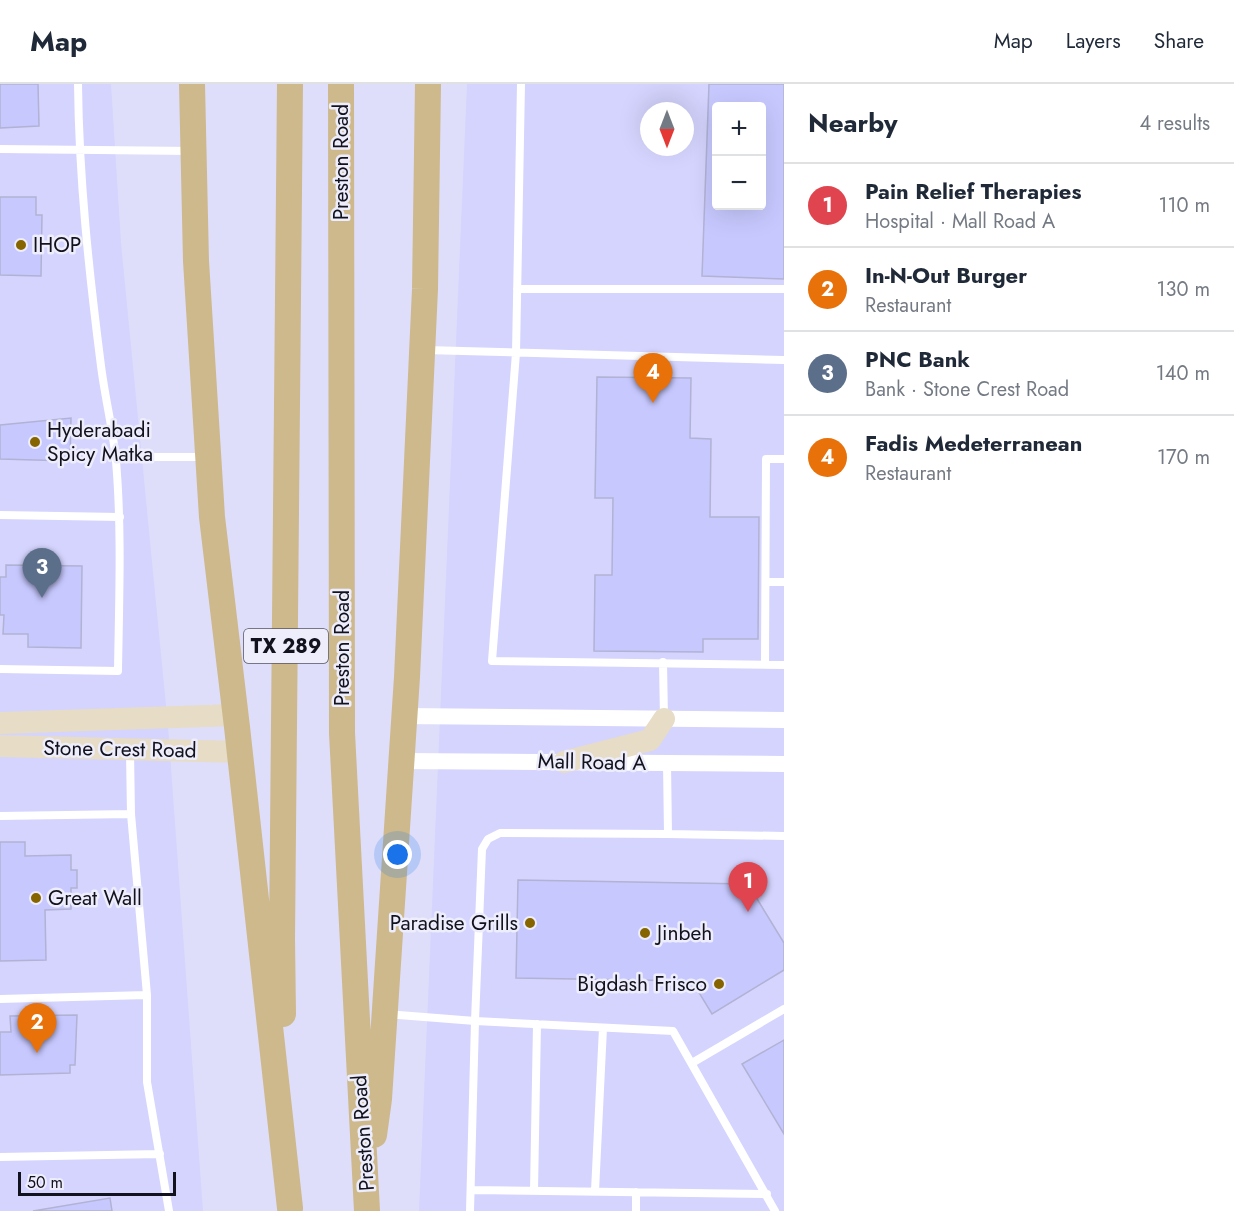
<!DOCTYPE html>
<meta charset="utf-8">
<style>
body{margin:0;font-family:Jost,sans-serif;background:#f6f6f7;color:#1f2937}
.controls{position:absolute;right:18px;top:18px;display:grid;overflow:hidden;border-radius:6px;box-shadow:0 6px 24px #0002}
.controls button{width:54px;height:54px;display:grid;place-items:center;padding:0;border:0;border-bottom:2px solid #e0e1e3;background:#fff;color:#1f2937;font:30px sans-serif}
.compass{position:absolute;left:640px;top:18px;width:54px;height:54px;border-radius:50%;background:#fff;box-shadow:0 6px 24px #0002;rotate:180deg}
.scale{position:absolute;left:18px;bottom:15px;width:158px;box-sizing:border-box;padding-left:6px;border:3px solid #12121e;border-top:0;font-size:16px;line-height:21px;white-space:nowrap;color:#12121e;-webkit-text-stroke:4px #ededfb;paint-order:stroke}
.you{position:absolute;left:398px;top:771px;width:21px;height:21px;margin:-15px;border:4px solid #fff;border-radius:50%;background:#1a73e8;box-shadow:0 0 0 9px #1a73e833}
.badge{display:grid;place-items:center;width:39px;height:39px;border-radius:50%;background:#111827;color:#fff;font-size:20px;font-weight:700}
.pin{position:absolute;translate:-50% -50px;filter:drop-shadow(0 2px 3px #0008)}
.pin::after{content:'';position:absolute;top:32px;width:21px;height:18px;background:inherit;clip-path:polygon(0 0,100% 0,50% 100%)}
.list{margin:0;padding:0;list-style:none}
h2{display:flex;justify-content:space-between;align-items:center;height:78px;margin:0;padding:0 24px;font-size:26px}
h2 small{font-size:20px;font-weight:400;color:#747a83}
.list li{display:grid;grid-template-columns:39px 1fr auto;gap:18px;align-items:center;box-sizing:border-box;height:84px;padding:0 24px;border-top:2px solid #e0e1e3}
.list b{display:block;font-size:22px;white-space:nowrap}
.list p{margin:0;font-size:20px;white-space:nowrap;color:#747a83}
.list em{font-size:20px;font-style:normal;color:#747a83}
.map{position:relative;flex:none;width:784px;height:1127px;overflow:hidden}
header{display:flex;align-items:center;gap:36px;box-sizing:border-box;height:84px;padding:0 30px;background:#fff;border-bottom:2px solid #e0e1e3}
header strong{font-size:28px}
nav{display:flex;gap:33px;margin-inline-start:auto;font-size:21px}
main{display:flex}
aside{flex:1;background:#fff}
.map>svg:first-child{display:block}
.built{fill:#d4d4fe;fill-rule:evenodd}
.building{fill:#c7c8fe;stroke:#b2b2d4;stroke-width:1.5;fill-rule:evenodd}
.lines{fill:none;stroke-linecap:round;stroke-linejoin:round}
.lane{stroke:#fff;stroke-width:8}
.street{stroke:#fff;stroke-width:16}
.secondary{stroke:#e7dcc5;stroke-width:22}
.primary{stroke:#ceb98c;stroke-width:26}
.poi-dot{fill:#866400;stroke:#ededfb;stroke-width:2}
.labels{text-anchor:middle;stroke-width:5;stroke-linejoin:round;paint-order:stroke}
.shield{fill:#ededfb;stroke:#545460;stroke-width:1.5}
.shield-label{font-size:20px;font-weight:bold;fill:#12121e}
.street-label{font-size:21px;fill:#12121e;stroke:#ededfb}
.poi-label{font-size:21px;fill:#12121e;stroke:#ededfb;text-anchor:start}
</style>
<header>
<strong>Map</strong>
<nav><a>Map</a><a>Layers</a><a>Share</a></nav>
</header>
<main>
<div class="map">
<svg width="784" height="1127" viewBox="0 0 784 1127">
<rect width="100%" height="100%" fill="#dedefa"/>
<path class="built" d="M0 0H111L121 159 168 642 203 1127H0Z
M467 0H784V1127H419ZM716 22H762V122H716ZM649 27H685V63H649Z"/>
<path class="building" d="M0 0H38L39 42 0 44Z
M709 0H784V195L702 192ZM716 22H762V122H716Z
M0 113H36V131H42L41 192 0 191Z
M597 293 691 294 690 354 711 355 710 433H759L758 555H703V568L594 567 595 491H612L613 414H595Z
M71 334 70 377 0 375V341Z
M6 481 82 482 81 564 28 563V550H3L4 531H0V493H6Z
M0 758H25V772L71 771V786H77V804H71V825L45 826 46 876 0 877Z
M518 796 748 800 784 859V886L712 930 692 897 516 894Z
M77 931 75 981H70V989L0 991V948H11L10 932Z
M784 956V1050L742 980Z
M110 1114 112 1127H33Z"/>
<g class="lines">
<path class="lane" d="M521 0 516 269 492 577 784 581
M0 65 192 67
M517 205H784
M425 266 784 276
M116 373H205
M0 431 120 433
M766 498H784
M663 578 664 635
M765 580 766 375H784
M0 585 118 587C119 517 122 447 116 377 113 345 105 314 101 282 89 188 79 95 78 0
M130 668 131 730 147 911V998L169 1127
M667 679 668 750 784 752
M0 732 131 730
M0 915 147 911
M386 930 475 937 673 947 775 1127
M692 979 784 925
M0 1073 160 1070
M471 1106 767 1110
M534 1107 537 940
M595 1107 603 944
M636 1108V1127
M470 1127 475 937 482 765 488 755 500 749 668 750"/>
<path class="street" d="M403 632 784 636
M400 677 784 680"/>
<path class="secondary" d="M0 639 235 631
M0 662 240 668
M564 678 650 656 664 635"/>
<path class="primary" d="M192 0 196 177 212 433 237 643 290 1124
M341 0 342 649 367 1127
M283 930 282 855 290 0
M374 1051 379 1015 407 593 425 205 428 0"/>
</g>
<g class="poi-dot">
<circle cx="21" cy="161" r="6"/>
<circle cx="35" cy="358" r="6"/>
<circle cx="36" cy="814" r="6"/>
<circle cx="530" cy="839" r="6"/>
<circle cx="645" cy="849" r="6"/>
<circle cx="719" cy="900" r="6"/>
</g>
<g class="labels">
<rect class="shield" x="244" y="545" width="84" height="34" rx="4.5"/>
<g class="shield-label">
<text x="286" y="569">TX 289</text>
</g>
<g class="street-label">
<text transform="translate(341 78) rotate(-90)" y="7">Preston Road</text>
<text transform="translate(342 564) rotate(-90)" y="7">Preston Road</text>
<text transform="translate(120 665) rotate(1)" y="7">Stone Crest Road</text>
<text transform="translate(592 678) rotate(1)" y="7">Mall Road A</text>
<text transform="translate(363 1049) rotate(-94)" y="7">Preston Road</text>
</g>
<g class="poi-label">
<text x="33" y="168">IHOP</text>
<text x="47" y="353">Hyderabadi<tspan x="47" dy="24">Spicy Matka</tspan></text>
<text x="48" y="821">Great Wall</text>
<text x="518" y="846" text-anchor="end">Paradise Grills</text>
<text x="657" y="856">Jinbeh</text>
<text x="707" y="907" text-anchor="end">Bigdash Frisco</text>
</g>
</g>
</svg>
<div class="controls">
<button>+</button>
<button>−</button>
</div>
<svg class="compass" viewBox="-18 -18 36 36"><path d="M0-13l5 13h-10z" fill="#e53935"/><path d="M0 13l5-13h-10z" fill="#747a83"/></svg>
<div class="scale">50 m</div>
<div class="you"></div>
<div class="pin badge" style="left:748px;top:828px;background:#e0444e">1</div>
<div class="pin badge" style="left:37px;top:969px;background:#e8710a">2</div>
<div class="pin badge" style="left:42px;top:514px;background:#5c6f8a">3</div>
<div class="pin badge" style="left:653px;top:319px;background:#e8710a">4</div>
</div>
<aside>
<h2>Nearby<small>4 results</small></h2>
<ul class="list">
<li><span class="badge" style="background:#e0444e">1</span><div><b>Pain Relief Therapies</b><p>Hospital · Mall Road A</p></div><em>110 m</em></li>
<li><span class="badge" style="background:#e8710a">2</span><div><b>In-N-Out Burger</b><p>Restaurant</p></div><em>130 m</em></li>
<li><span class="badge" style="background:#5c6f8a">3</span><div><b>PNC Bank</b><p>Bank · Stone Crest Road</p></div><em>140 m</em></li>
<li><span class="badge" style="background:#e8710a">4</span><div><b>Fadis Medeterranean</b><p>Restaurant</p></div><em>170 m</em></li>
</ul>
</aside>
</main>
